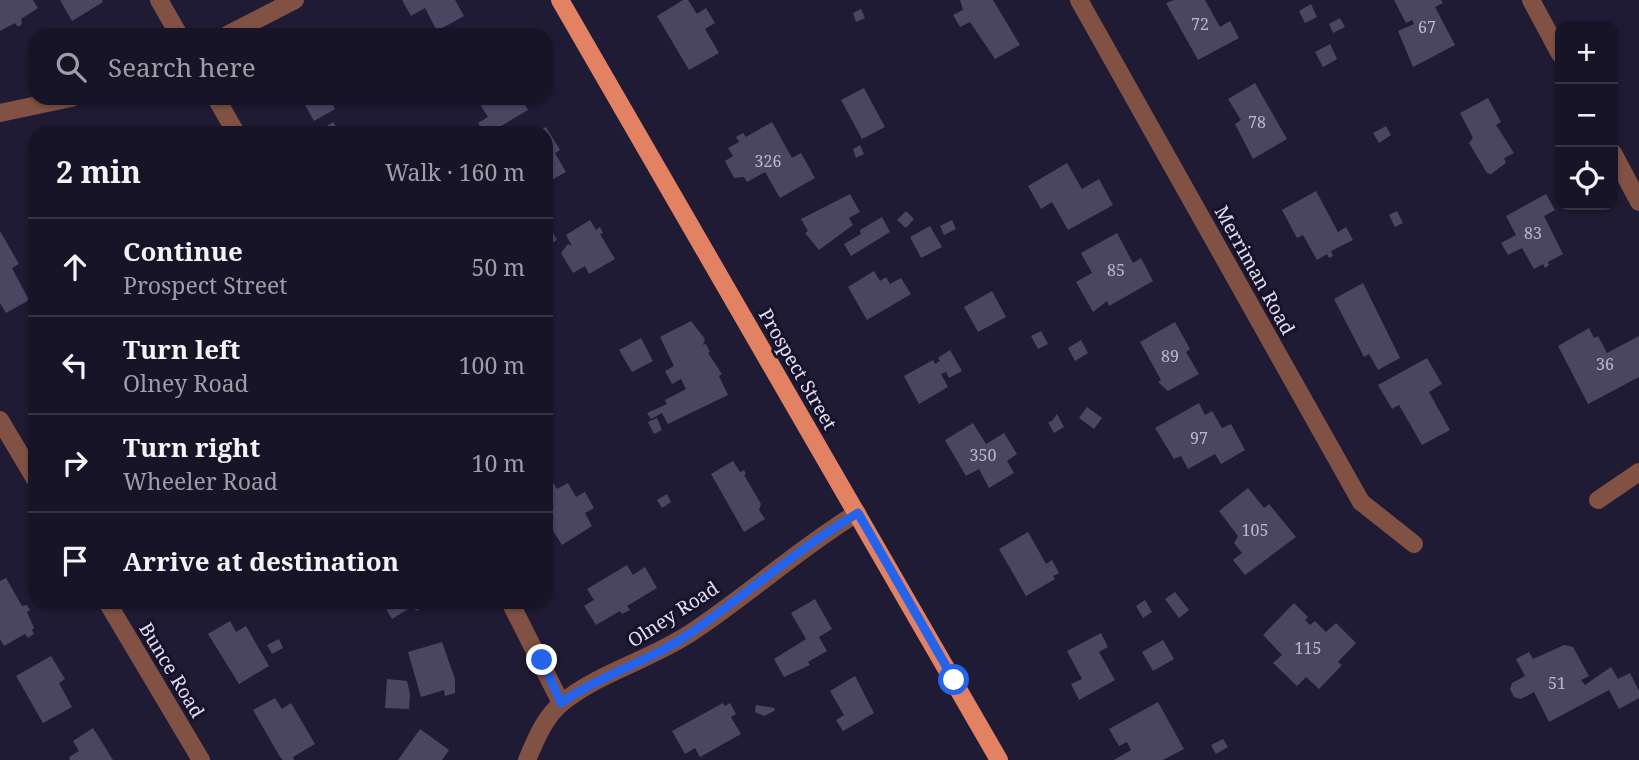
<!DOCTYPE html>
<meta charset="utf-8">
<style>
body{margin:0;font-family:"Noto Serif",serif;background:#252133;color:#f1f3f6}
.controls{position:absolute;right:21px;top:21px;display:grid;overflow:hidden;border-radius:14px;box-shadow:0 2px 5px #0004}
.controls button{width:63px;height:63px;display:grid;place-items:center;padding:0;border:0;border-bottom:2px solid #363344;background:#181427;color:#f1f3f6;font:35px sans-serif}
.stop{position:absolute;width:21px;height:21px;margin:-16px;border:5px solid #2563eb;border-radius:50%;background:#fff}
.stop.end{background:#2563eb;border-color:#fff;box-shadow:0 2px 7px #0008}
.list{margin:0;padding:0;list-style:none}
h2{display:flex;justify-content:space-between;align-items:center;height:91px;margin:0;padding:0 28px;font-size:30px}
h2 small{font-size:23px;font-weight:400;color:#9f9ea7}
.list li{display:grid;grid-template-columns:46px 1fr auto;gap:21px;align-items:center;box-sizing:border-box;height:98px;padding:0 28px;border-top:2px solid #363344}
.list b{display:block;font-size:26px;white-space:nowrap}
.list p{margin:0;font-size:23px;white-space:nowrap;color:#9f9ea7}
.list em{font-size:23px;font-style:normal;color:#9f9ea7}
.icon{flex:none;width:38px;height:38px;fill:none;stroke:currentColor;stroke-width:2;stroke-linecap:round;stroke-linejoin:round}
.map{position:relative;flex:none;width:1639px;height:760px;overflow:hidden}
.search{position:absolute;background:#181427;box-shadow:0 2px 5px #0004;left:28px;top:28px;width:525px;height:77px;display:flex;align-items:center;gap:18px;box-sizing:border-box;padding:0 24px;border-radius:21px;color:#9f9ea7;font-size:26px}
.panel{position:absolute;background:#181427;box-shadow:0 2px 5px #0004;left:28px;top:126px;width:525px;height:483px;border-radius:21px}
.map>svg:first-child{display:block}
.building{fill:#4a4662}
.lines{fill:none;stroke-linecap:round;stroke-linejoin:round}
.minor{stroke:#815243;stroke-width:18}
.major{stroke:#e38262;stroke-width:18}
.route{stroke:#2563eb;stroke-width:9}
.labels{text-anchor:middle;stroke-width:6;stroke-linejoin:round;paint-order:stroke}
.number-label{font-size:16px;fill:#bab8cc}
.street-label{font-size:19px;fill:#e0deef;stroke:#17122a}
</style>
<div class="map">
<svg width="1639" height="760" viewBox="0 0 1639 760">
<rect width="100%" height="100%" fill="#201b34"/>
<path class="building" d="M0 0H33L38 8 21 19 22 24 18 27 15 23 0 31Z
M60 0H102L103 2 72 21Z
M402 0H455L464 16 437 31 425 8 411 16Z
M683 0H688L697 14 706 8 715 23 705 29 719 53 689 70 657 16Z
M960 0H993L1020 45 995 59 970 22 960 27 953 15 963 10Z
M1174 0H1205L1220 27 1230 21 1239 38 1198 60 1166 3Z
M1394 0H1441L1443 3 1435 7 1455 45 1413 67 1398 31 1414 24 1412 20 1406 23Z
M1311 4 1317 17 1305 23 1299 11Z
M861 9 865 18 856 22 853 13Z
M1340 18 1345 27 1333 33 1329 24Z
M1330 44 1337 59 1323 67 1315 52Z
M1255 83 1287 139 1253 159 1235 124 1241 120 1228 99Z
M864 88 885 127 862 139 841 100Z
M301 98H329L335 109 314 121Z
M476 98H521L528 110 501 126 502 129 496 133H484L478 123 488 117Z
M1488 98 1501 122 1496 125 1514 153 1504 158 1506 163 1491 174 1487 173 1469 143 1473 138 1460 113Z
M333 122 338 129 329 133 325 127Z
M772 122 792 158 801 153 815 178 780 198 765 172 747 182 744 177 734 178 725 161 733 156 728 148 739 142 736 137 743 133 746 137Z
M1386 126 1391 135 1379 143 1373 133Z
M546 127 560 150 555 153 566 172 546 183V133H536Z
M860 145 864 154 856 158 853 149Z
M1067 163 1082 189 1099 179 1113 205 1068 230 1052 202 1041 209 1028 186Z
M1316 191 1338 232 1346 227 1353 240 1331 251 1333 256 1329 258 1327 254 1317 260 1303 235 1297 238 1282 210Z
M850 194 860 212 849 218 853 225 819 250 805 233 808 231 801 219Z
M1546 194 1555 210 1544 216 1563 254 1548 262 1549 265 1545 268 1543 264 1534 269 1522 248 1508 255 1501 243 1516 235 1506 216Z
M906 211 914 219 906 228 897 220Z
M1397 211 1403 223 1395 227 1389 215Z
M882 217 890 232 851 256 844 244 861 234 860 230Z
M546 220 557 240 546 246Z
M590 220 596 230 600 227 603 233 600 234 615 259 589 274 585 266 573 273 561 253 568 244 572 246 566 235Z
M952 220 956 229 944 235 940 226Z
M930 226 942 247 921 258 910 237Z
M0 231 19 264 12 268 29 300 6 313 0 303Z
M1117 233 1133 263 1141 258 1153 281 1109 306 1107 301 1093 312 1076 282 1092 273 1081 253Z
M874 271 880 281 886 277 890 284 901 278 911 294 867 320 848 287Z
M1363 283 1400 358 1378 370 1369 354 1364 357 1334 299Z
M992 291 1006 317 978 332 964 307Z
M691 321 705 339 703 345 706 344 710 352 708 353 722 374 719 376 728 395 668 424 662 413 651 419 647 413 667 404 665 400 686 389 681 379 672 384 665 371 674 366 660 337Z
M1175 322 1190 349 1186 352 1199 374 1168 391 1158 382 1161 380 1140 342Z
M1589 328 1594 338 1598 336 1607 353 1639 336V377L1588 404 1558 346Z
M1041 331 1048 344 1038 349 1031 336Z
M641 338 653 361 632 372 619 350Z
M1081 340 1088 353 1075 361 1068 348Z
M950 350 962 371 949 378 946 372 941 374 948 387 919 404 904 376 933 360 935 364 940 361 938 358Z
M1427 358 1442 384 1429 392 1450 430 1422 445 1399 405 1392 409 1378 385Z
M1199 403 1205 415 1212 411 1222 428 1231 424 1245 450 1221 464 1215 454 1188 469 1181 456 1174 459 1155 428Z
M1087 407 1102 418 1094 429 1079 418Z
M1057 414 1064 427 1054 433 1048 422 1052 421Z
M657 418 662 430 654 434 648 422Z
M973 423 986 444 1004 433 1017 454 1007 461 1014 473 989 488 979 469 966 476 945 440Z
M733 461 740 472 744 470 746 474 744 475 761 504 759 510 765 519 744 532 711 474Z
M551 479 557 489 568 483 576 497 585 492 594 508 585 513 592 526 562 545 546 519V482Z
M1248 488 1264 508 1269 504 1296 537 1245 575 1233 560 1242 553 1234 543 1238 536 1219 511Z
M667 494 671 502 662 508 657 500Z
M1028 532 1046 564 1052 560 1059 573 1053 576 1055 579 1026 596 999 549Z
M627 565 633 575 645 567 657 588 627 606 630 610 622 614 620 611 596 625 584 606 594 600 587 589Z
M6 578 22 606 27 605 30 610 27 612 34 628 32 630 34 634 28 638 25 634 4 646 0 639V581Z
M1175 592 1189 610 1179 618 1165 599Z
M815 599 832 629 819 637 827 651 808 662 810 665 784 677 774 659 806 639 791 613Z
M1145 600 1152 612 1143 618 1136 606Z
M382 602H420L423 607 416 611 413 606 392 619Z
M1294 603 1308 617 1305 620 1310 625 1315 621 1326 632 1336 623 1356 643 1338 662 1342 665 1319 689 1306 677 1297 686 1273 663 1282 655 1263 635Z
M230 621 236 632 246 626 269 666 239 684 208 634Z
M1101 633 1108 647 1099 652 1115 680 1079 700 1071 684 1082 679 1067 651Z
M279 639 283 648 272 654 267 645Z
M1163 640 1174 659 1153 671 1142 652Z
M442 642 455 679V693L445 696 444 690 421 697 408 652Z
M1564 645 1573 647 1589 676 1581 680 1585 685 1611 667 1618 679 1630 673 1639 691V698L1619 709 1609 690 1549 722 1534 692 1521 699 1514 697 1510 689 1512 683 1525 676 1516 659 1529 652 1533 659Z
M51 656 65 679 59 683 72 707 43 723 16 676Z
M855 676 874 713 843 731 836 720 844 715 830 691Z
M387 679 407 681 410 694 409 709 385 708Z
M275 698 282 709 291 703 315 744 293 757 294 760H283L280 757 253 710Z
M1158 702 1184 749 1163 760H1114L1131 750 1127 742 1119 746 1109 729Z
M723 703 725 706 730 703 736 714 731 717 741 734 700 757 695 748 685 754 672 731Z
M756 705 775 708 774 711 764 716 755 712Z
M93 728 113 760H70L69 757 79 751 73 741Z
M420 729 449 750 442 760H398Z
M1223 739 1228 747 1216 754 1211 745Z"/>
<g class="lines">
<path class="minor" d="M159 0 179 35
M1079 0 1361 502 1414 544
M1531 0 1560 54
M227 35 295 0
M216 98 236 133
M0 113 71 98
M1613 153 1639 202
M0 420 35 479
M1598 500 1639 472
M107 602 201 760
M510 602 561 703
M527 760C536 739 545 716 563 702 599 673 649 660 689 634 747 596 798 549 857 513"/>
<path class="major" d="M560 0 999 760"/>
</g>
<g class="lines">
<path class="route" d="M542 660 561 703C602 674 651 661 692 632 748 593 799 548 858 513L954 680"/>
</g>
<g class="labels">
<g class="number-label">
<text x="1200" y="30">72</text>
<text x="1427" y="33">67</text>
<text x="1257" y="128">78</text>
<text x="768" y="167">326</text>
<text x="1533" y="239">83</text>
<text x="1116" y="276">85</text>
<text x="1170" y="362">89</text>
<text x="1605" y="370">36</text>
<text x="1199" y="444">97</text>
<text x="983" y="461">350</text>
<text x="1255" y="536">105</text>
<text x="1308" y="654">115</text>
<text x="1557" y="689">51</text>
</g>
<g class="street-label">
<text transform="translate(1255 270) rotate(61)" y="7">Merriman Road</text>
<text transform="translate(798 369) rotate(60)" y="7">Prospect Street</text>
<text transform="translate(673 614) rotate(-33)" y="7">Olney Road</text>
<text transform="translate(172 670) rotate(59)" y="7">Bunce Road</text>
</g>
</g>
</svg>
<div class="controls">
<button>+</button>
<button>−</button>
<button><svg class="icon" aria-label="locate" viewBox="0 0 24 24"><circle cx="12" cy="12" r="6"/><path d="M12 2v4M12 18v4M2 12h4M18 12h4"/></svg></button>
</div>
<div class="stop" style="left:954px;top:680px"></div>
<div class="stop end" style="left:542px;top:660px"></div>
<div class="search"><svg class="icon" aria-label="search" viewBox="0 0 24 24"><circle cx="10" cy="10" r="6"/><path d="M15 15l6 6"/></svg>Search here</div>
<section class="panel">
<h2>2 min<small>Walk · 160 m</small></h2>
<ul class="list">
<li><svg class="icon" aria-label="ahead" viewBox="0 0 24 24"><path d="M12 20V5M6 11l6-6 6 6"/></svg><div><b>Continue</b><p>Prospect Street</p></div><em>50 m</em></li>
<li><svg class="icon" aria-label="left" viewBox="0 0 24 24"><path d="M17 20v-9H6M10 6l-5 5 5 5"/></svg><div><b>Turn left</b><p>Olney Road</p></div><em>100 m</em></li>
<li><svg class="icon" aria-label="right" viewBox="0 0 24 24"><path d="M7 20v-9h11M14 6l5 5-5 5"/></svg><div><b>Turn right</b><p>Wheeler Road</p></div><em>10 m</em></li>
<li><svg class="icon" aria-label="arrive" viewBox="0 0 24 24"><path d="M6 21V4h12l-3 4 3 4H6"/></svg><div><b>Arrive at destination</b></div></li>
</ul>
</section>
</div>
